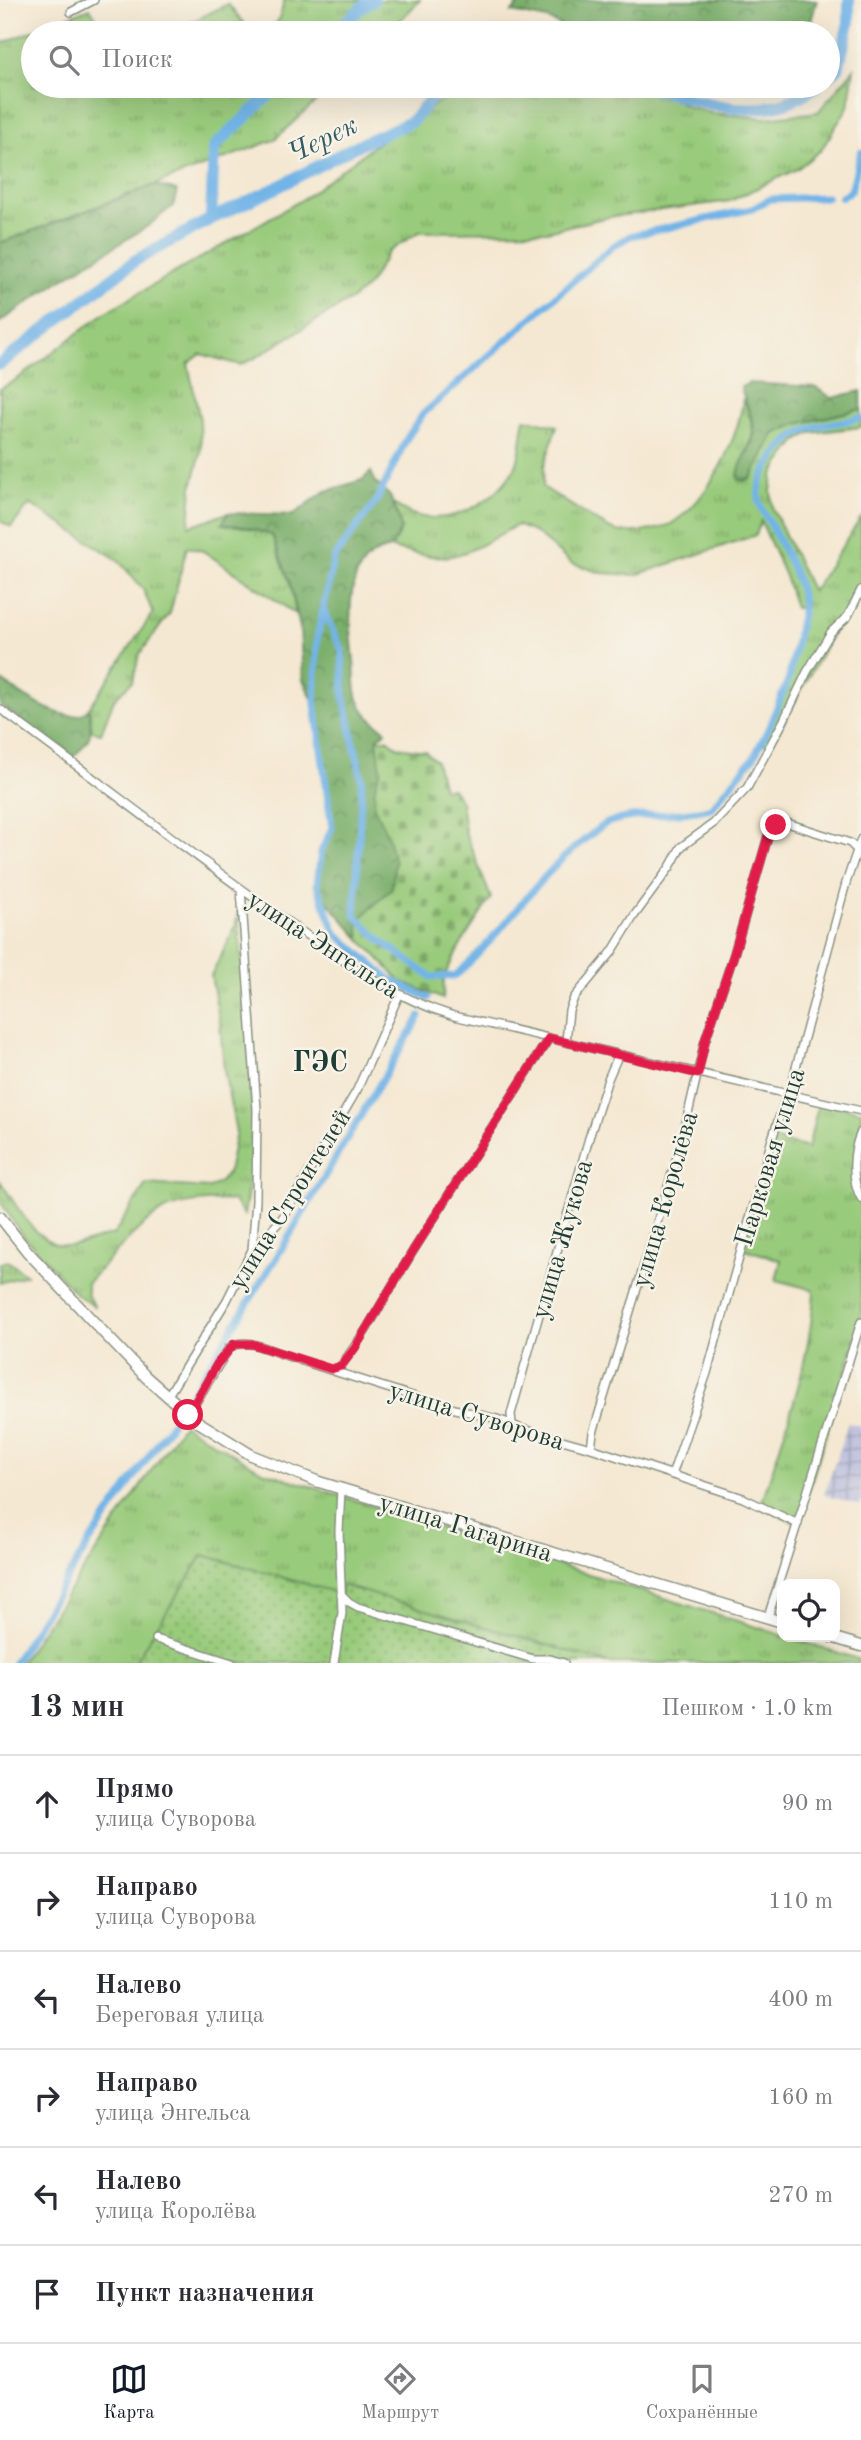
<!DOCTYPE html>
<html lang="ru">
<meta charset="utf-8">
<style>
body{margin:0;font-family:"Old Standard TT",serif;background:#f7f7f7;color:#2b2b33}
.controls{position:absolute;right:21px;bottom:21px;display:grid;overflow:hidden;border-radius:14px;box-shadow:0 7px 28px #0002}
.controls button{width:63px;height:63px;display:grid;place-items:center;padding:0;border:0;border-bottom:2px solid #e1e1e2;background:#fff;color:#2b2b33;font:35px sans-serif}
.stop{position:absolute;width:21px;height:21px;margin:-16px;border:5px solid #e11d48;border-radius:50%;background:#fff}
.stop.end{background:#e11d48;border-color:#fff;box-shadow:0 2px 7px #0008}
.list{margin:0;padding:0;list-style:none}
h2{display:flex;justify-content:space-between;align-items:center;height:91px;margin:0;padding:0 28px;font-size:30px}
h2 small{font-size:23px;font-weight:400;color:#7c7c81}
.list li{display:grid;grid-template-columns:46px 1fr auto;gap:21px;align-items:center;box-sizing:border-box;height:98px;padding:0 28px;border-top:2px solid #e1e1e2}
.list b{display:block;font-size:26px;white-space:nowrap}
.list p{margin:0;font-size:23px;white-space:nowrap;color:#7c7c81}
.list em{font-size:23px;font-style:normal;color:#7c7c81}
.icon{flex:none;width:38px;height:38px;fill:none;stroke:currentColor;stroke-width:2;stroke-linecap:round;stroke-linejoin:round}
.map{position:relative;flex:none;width:861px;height:1663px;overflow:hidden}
.search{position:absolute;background:#fff;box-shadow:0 7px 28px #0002;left:21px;right:21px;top:21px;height:77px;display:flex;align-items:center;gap:18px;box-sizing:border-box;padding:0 24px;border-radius:38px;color:#7c7c81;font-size:26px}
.sheet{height:679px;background:#fff}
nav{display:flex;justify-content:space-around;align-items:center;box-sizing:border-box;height:98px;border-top:2px solid #e1e1e2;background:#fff;font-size:19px;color:#7c7c81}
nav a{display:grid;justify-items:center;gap:4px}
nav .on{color:#111827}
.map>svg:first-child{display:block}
.industrial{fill:url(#industrial-grid)}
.grass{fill:url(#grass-tufts);stroke:#5c8458;stroke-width:2}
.forest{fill:url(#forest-crowns);stroke:#4c7650;stroke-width:2}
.cemetery{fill:url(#cemetery-stones);stroke:#5c8458;stroke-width:2}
.garden{fill:url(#garden-dots);stroke:#5c8458;stroke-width:2}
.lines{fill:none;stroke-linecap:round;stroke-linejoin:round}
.canal{stroke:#72b4e7;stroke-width:7}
.river{stroke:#72b4e7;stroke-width:12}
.street-casing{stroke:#8a9283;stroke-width:10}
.secondary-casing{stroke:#8a9283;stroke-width:13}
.street{stroke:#fff;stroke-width:7}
.secondary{stroke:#fff;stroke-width:10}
.route{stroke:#e11d48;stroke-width:9}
.labels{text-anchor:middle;stroke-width:5;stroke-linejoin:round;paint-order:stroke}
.street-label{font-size:26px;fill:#1f3d34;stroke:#f7f3e8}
.water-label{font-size:28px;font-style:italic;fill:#345b61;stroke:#f7f3e8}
.neighbourhood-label{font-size:28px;font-weight:bold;fill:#1f3d34;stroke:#f7f3e8}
</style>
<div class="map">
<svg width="861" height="1663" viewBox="0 0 861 1663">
<defs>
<pattern id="industrial-grid" width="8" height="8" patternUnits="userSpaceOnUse" patternTransform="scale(1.75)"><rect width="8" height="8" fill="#c0c2dd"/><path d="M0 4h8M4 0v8" fill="none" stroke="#9b9fb4"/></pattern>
<pattern id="grass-tufts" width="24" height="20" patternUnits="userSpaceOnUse" patternTransform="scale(1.75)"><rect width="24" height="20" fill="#99cb7b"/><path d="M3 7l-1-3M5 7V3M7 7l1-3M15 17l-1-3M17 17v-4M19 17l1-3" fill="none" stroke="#7ca666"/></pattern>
<pattern id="forest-crowns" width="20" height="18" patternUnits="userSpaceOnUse" patternTransform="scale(1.75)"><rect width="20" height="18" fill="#7aaf6b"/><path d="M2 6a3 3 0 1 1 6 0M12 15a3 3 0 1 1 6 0" fill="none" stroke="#639059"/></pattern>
<pattern id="cemetery-stones" width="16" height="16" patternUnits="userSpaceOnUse" patternTransform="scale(1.75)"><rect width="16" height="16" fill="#99cb7b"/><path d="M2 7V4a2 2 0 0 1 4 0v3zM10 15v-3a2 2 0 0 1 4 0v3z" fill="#7ca666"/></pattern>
<pattern id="garden-dots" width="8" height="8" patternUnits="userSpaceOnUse" patternTransform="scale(1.75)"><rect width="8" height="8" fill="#99cb7b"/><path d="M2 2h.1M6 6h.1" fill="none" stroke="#7ca666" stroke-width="1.8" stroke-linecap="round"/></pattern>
</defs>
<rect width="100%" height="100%" fill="#f7f3e8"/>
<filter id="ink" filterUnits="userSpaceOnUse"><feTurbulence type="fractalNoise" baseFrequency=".0143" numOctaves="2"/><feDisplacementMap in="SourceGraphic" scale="14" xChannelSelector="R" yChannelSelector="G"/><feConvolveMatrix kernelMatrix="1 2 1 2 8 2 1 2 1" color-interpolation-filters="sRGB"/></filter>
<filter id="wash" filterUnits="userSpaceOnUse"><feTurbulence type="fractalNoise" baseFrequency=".00686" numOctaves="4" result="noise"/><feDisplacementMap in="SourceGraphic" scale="28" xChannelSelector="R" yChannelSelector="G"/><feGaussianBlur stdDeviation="1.57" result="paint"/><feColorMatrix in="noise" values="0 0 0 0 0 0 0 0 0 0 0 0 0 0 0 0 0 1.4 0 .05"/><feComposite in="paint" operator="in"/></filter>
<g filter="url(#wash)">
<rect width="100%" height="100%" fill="#f4e8d2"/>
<path class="industrial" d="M848 1423 861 1426V1505L824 1495Z"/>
<path class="grass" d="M284 0H420L388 33H269L280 18Z
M228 4 252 33H169Z
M90 8 105 33H33V86H333L274 140 0 243V44Z
M854 69 848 107 821 150 797 169 730 201 609 217 547 231 419 232 388 252 368 286 352 299 253 359 240 365 201 354 188 364 200 420 201 451 192 487 189 526 228 513 223 524 246 527 272 535 290 583 296 614 203 551 187 547 170 613 139 655 133 681 114 699 101 733 92 731 89 708 153 613 143 589 118 560 30 504 11 527 0 521V389L16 380 106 312 303 199 372 147 463 86H654L686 106 712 113 764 118 818 112Z
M743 398C751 421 759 431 745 454L751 478 774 434 797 424 861 409V427L810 433 796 442 779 464 773 475 771 491 773 509 812 592 861 518V590L852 610 836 627 771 745 761 743 789 678 803 608H795L785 576 761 521 756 535 636 575 601 573 571 563 536 533 517 525C498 535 472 553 451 556 435 559 407 552 391 548L401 529 393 504C401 508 409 514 418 516 456 525 496 500 515 468 522 455 521 434 525 419L557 426 544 466 543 487C556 495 606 529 616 531 633 534 660 531 674 522 709 499 739 438 743 398Z
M238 912C245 1010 262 1119 244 1215L234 1201C216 1199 180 1202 163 1211 134 1228 110 1260 87 1283V1295L95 1307 76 1294 20 1232 0 1201V1181C18 1206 38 1253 76 1245 89 1242 101 1237 114 1234L146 1184 210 1188 221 1181 228 1173 236 1132 224 1070 220 1023 211 976 235 928Z
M819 1102 861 1111V1132L855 1165 861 1198V1322L798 1524 761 1505C783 1436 811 1363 814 1290L776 1280 781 1260 741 1248 772 1139 808 1148Z
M8 1261 26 1275 0 1283V1263Z
M183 1424 262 1471 861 1660V1663H20Z"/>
<path class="forest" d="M522 0H817L811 21 803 33H577L547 19 512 12Z
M155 185 177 191 173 206 148 226 64 278 0 322V243Z
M749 383 815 387 832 398 861 391V409L797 424 774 434 751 478 743 481 738 478C738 460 755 447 754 430 753 416 744 400 741 387Z
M371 472 376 483 390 496 399 519 401 529 391 548C340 556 350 624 354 661 355 673 354 688 358 699 364 714 374 722 386 731L377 739 381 770 375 786 374 807 387 834 395 862 392 888 358 921 360 939 322 896 317 885 321 852 332 828 315 704 303 680 300 628 290 583 272 535 246 527 222 524 228 513 293 515 324 492 362 480Z
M0 680C18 692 72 732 89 708 93 734 92 739 73 757L0 705Z"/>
<path class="cemetery" d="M377 739H387L398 747 425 751 436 761 443 789 452 788 461 801 465 832 491 898 463 941 444 976 443 999 400 981 360 939 358 921 392 888 395 862 387 834 374 807 375 786 381 770Z"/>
<path class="garden" d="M203 1555 341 1594V1585L609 1663H134Z"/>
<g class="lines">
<path class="canal" d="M841 197 851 191 861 152
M323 610 342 650 344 697 362 780 355 915 380 940 431 977 455 976C502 935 534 879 584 840 591 835 598 828 605 824 631 812 681 817 711 808L754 757 768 729 789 678 803 607C801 579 782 548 770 523 766 516 759 507 759 499 757 486 763 474 770 464 797 421 817 428 861 418
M428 998 389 979 336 933 317 885 321 852 332 828 315 704 317 639 334 558 377 500 407 438 423 414 613 246 630 236 752 209 770 199 827 197
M185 1404 281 1250 420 1016
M14 1663 89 1543 177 1415"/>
<path class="river" d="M334 33 363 6 374 0
M828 76 838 68 849 23V0
M644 86C702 101 763 128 816 86
M211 219 276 188 354 147 412 121 442 86
M0 364 136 260 211 219 214 147 279 86"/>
</g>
</g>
<g filter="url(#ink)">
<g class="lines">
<g class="street-casing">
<path id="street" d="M71 12 94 0
M0 709C97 779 190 854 288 922 341 959 390 997 454 1016L861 1111
M241 890 257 1109 256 1201 252 1250
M566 1042 569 1010 574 998 612 952 634 916 670 867 681 847 714 823 747 788 783 722 807 672 831 632 848 616 861 590
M861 1132C852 1151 851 1180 861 1198
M341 1366 366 1330 413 1251 549 1038
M167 1397 227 1300 252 1250 281 1220 357 1090 399 995
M188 1415 229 1348C245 1336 268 1350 285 1355 338 1373 393 1390 448 1407 471 1414 497 1416 519 1428L591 1448 743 1498 798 1524
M512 1424 511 1414 589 1138 608 1079 618 1056
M591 1448 593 1433 681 1144 705 1041 734 954 769 833 776 825 784 822 850 843 857 850
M672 1475 707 1373 772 1139 787 1094 791 1086 846 883 861 839
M341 1594 349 1602 358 1607 533 1659H550L564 1663
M768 1617 861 1322
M156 1639 232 1663
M334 1663 342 1613 339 1531 341 1489"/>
</g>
<g class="secondary-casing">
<path id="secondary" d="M0 1217 27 1251 87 1315 146 1377 195 1420 253 1456 319 1482 782 1622
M831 1637 861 1646"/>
</g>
<use href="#street" class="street"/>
<use href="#secondary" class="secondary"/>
</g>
</g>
<g class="lines" filter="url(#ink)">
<path class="route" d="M188 1415 217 1364 234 1344H252L331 1369 341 1366 355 1348 413 1251 549 1038 698 1074 705 1041 734 954 769 833 776 825"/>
</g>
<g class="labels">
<g class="street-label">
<text transform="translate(324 944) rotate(33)" y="9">улица Энгельса</text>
<text transform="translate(769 1157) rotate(-73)" y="9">Парковая улица</text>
<text transform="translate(289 1199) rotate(-58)" y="9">улица Строителей</text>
<text transform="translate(664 1199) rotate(-74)" y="9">улица Королёва</text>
<text transform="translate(561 1239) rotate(-74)" y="9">улица Жукова</text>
<text transform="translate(477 1415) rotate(17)" y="9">улица Суворова</text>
<text transform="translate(466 1527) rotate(17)" y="9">улица Гагарина</text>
</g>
<g class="water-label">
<text transform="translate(322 138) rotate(-26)" y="10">Черек</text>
</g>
<g class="neighbourhood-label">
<text x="320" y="1071">ГЭС</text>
</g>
</g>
</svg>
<div class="controls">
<button><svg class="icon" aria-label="locate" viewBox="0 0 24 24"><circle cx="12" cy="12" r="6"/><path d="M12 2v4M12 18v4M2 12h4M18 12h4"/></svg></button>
</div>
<div class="stop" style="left:188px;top:1415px"></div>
<div class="stop end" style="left:776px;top:825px"></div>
<div class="search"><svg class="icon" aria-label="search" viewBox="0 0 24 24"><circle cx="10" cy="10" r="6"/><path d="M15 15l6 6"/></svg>Поиск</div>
</div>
<section class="sheet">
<h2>13 мин<small>Пешком · 1.0 km</small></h2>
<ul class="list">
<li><svg class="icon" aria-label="ahead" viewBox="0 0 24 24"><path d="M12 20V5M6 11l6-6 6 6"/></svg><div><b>Прямо</b><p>улица Суворова</p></div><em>90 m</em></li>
<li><svg class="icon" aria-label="right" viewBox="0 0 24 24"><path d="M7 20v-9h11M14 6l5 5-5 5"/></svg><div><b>Направо</b><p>улица Суворова</p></div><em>110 m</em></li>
<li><svg class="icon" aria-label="left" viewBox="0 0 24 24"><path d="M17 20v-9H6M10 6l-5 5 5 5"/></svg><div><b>Налево</b><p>Береговая улица</p></div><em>400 m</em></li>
<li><svg class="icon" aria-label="right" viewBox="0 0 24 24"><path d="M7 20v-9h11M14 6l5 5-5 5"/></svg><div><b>Направо</b><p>улица Энгельса</p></div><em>160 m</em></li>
<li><svg class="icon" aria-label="left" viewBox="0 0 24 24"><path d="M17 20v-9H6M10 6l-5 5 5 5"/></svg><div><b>Налево</b><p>улица Королёва</p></div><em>270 m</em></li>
<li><svg class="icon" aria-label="arrive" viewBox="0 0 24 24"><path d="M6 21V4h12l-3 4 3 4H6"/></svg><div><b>Пункт назначения</b></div></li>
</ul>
</section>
<nav>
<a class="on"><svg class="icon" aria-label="map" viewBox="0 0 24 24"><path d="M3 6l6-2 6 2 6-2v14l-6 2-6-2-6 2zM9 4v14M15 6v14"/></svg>Карта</a>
<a><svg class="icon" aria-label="directions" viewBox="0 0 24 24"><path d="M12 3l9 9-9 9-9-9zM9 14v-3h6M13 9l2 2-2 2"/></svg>Маршрут</a>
<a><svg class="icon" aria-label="saved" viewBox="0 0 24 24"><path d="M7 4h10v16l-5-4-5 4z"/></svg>Сохранённые</a>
</nav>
